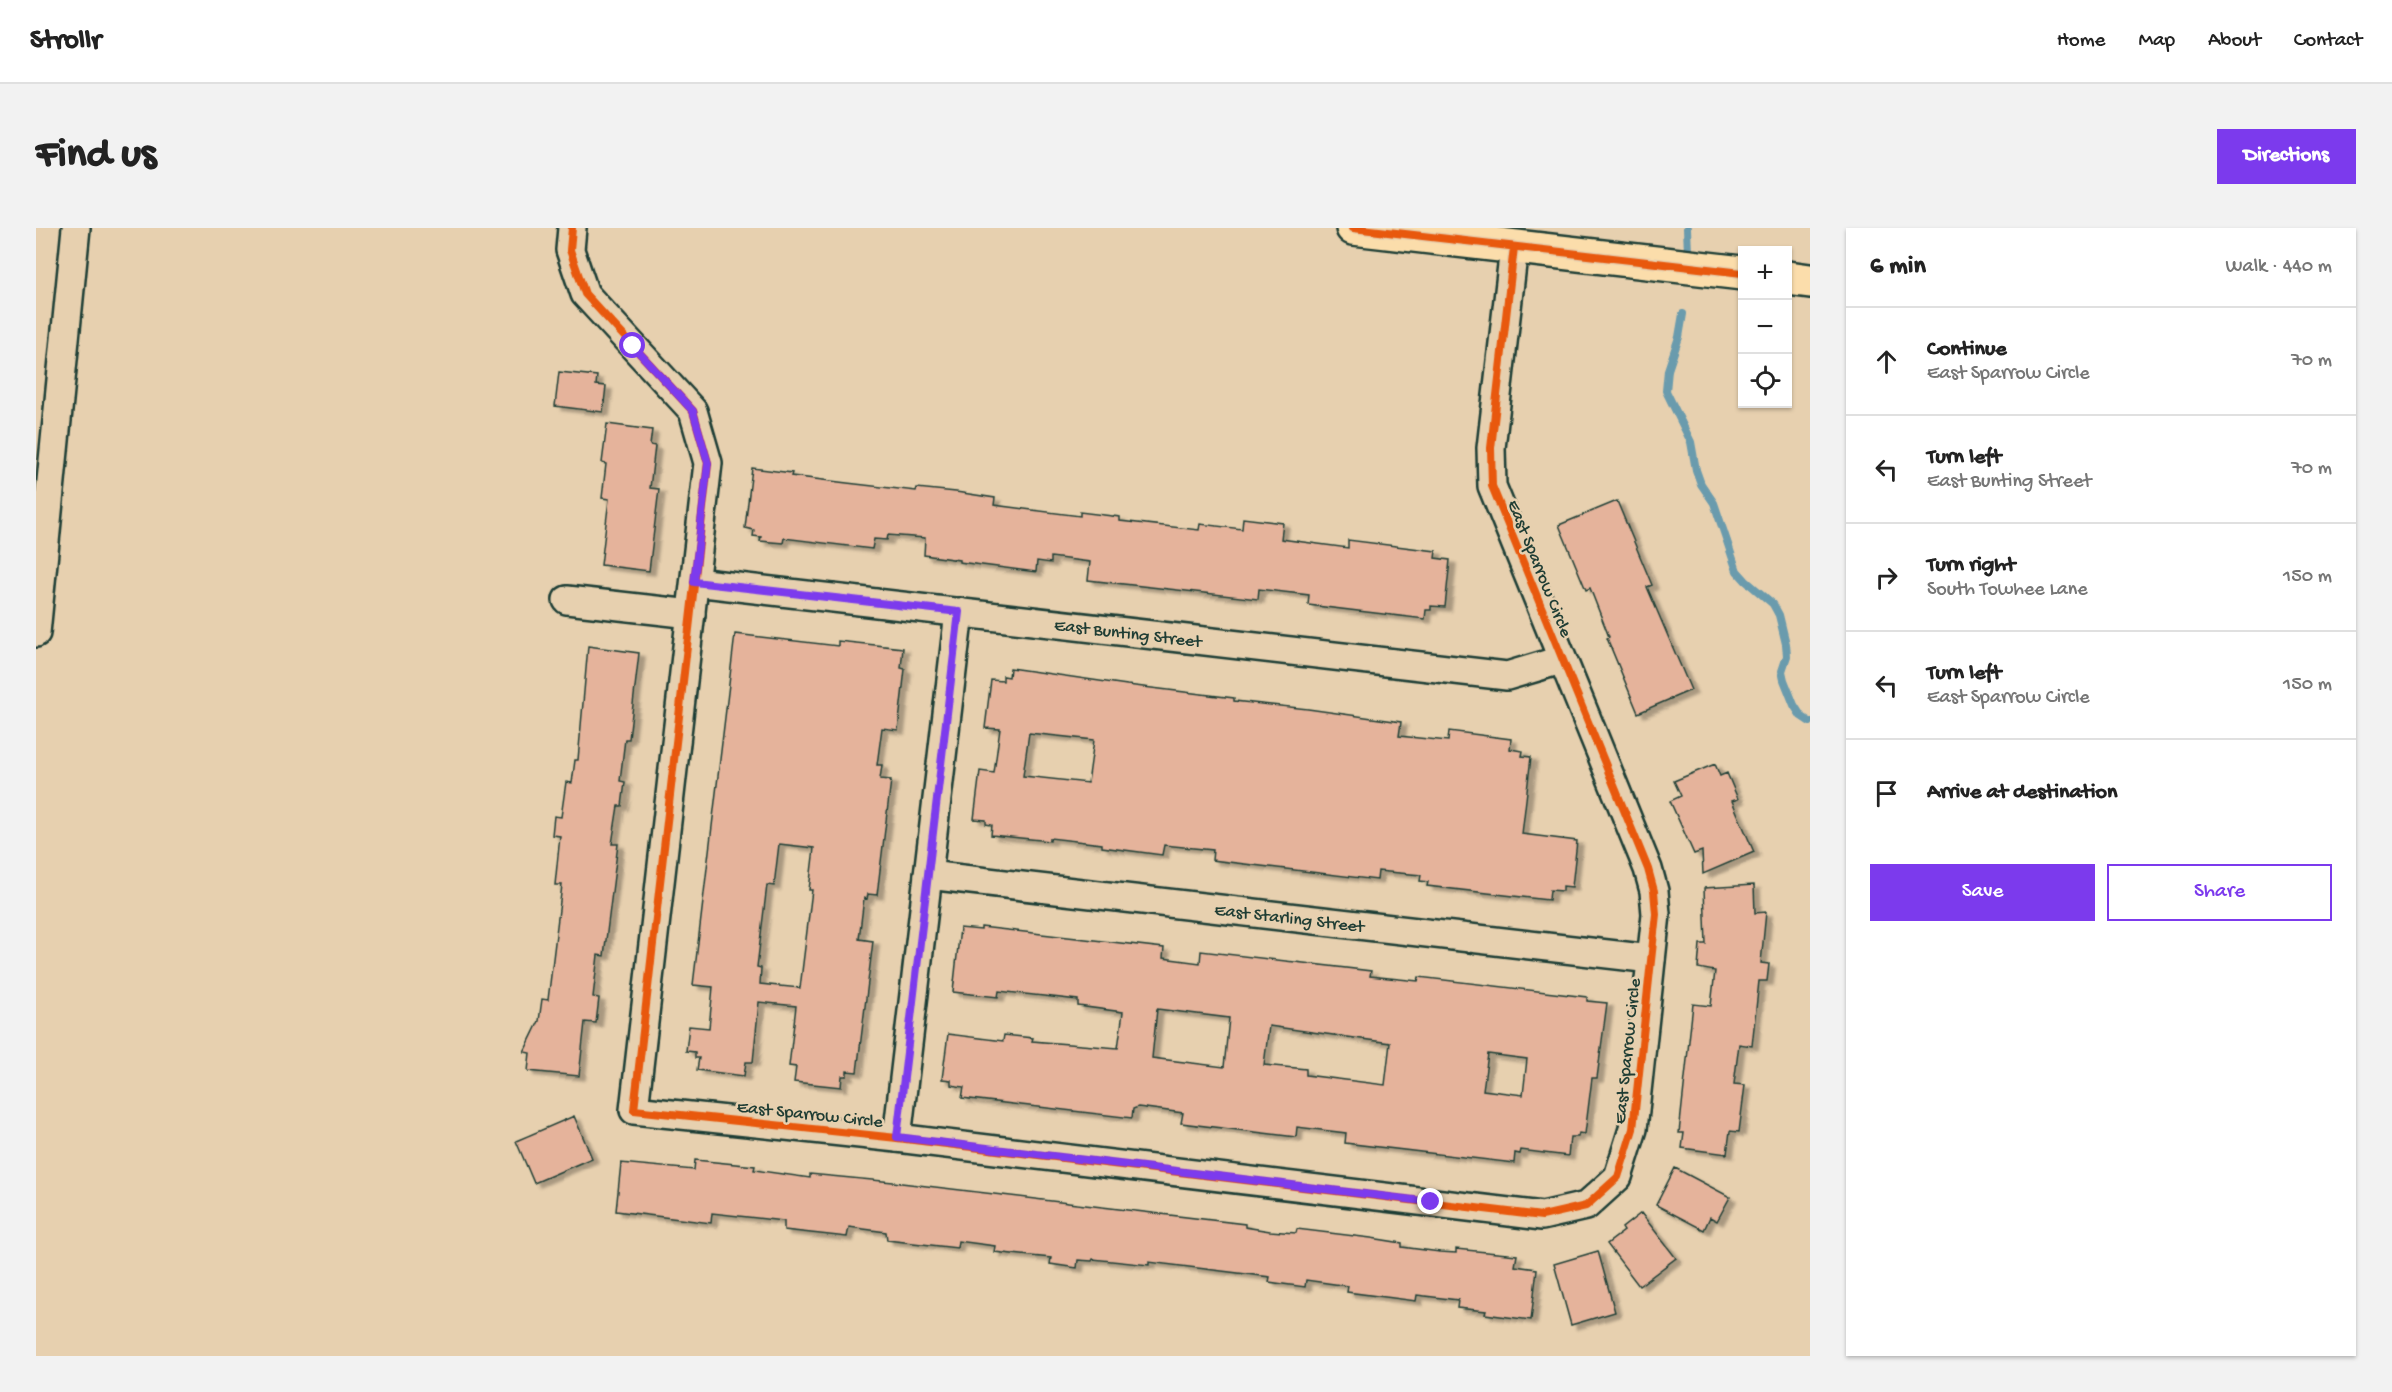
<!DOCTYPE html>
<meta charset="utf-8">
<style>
body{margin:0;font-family:"Gochi Hand",sans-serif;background:#f2f2f2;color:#222}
.controls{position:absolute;right:18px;top:18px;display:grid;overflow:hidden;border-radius:0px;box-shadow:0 2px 4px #0004}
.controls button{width:54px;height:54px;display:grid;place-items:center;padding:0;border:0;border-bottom:2px solid #e0e0e0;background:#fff;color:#222;font:30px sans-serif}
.stop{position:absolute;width:18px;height:18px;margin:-14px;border:4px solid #7c3aed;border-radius:50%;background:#fff}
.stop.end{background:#7c3aed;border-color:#fff;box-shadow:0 2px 6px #0008}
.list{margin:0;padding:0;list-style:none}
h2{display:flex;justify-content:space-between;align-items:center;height:78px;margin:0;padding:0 24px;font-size:26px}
h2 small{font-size:20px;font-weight:400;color:#767676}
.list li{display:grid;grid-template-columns:39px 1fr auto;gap:18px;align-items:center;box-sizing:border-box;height:108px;padding:0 24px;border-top:2px solid #e0e0e0}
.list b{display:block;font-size:22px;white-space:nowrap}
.list p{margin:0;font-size:20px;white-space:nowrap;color:#767676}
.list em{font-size:20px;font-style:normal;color:#767676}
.actions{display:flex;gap:12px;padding:18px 24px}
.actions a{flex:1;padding:14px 0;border:2px solid #7c3aed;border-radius:0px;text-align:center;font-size:21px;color:#7c3aed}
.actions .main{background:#7c3aed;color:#fff}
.icon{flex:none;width:33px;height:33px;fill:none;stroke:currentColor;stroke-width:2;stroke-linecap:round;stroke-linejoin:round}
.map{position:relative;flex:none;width:1774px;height:1128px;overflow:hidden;border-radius:0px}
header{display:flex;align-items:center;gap:36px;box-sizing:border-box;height:84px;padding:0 30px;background:#fff;border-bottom:2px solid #e0e0e0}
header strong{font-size:28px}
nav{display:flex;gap:33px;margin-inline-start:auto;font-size:21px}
.intro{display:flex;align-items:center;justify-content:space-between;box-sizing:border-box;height:144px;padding:0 36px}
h1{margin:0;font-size:42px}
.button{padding:15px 27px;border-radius:0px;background:#7c3aed;color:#fff;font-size:21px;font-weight:700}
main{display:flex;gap:36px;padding:0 36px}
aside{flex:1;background:#fff;border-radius:0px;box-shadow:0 2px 4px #0004}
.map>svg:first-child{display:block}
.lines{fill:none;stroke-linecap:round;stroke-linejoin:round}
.stream{stroke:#6b9bad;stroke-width:8}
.building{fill:#e5b39b;stroke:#1f3d34;stroke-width:1.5;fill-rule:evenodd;filter:url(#shadow)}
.minor-casing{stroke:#1f3d34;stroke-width:32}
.major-casing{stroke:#1f3d34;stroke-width:38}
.minor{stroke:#e7d0af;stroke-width:27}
.major{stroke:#fbddab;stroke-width:33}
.cycleway-casing{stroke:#e7d0af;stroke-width:11}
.cycleway{stroke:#e8590c;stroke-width:8}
.route{stroke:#7c3aed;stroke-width:8}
.labels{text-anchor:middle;stroke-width:5;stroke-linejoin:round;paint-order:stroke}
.street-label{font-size:18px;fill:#1f3d34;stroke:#e7d0af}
</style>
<header>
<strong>Strollr</strong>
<nav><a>Home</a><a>Map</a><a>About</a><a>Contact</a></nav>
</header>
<div class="intro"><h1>Find us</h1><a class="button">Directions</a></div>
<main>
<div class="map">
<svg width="1774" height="1128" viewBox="0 0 1774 1128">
<defs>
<filter id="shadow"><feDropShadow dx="6" dy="4" stdDeviation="1.5" flood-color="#0004"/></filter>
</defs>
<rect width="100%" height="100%" fill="#e7d0af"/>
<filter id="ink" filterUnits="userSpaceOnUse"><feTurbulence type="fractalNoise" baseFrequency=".0167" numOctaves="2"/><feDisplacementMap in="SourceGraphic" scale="12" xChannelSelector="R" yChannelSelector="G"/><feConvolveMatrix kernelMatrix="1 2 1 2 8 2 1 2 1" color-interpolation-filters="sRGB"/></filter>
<g filter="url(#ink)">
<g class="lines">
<path class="stream" d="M1651 0 1652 25
M1647 86 1643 109 1632 142 1630 163 1655 214 1660 242 1665 256 1678 275 1701 343 1710 353 1737 376 1743 387 1750 416 1751 428 1746 443 1748 452 1758 477 1765 488 1774 494"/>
</g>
<path class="building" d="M523 144 561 148 560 157 570 158 567 184 519 178Z
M571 196 616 202 614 217 619 218 614 260 623 261 613 343 565 337 573 271 566 270 570 236 566 235Z
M716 240 756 245 755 248 811 255 880 263 881 260 920 264 959 270 958 277 973 279 1044 288V284L1084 289V293L1163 302 1164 296 1206 301 1207 290 1247 295 1245 311 1312 320V312L1400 323 1399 330 1414 332 1409 379 1395 378V382H1390L1389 391 1272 377 1273 367 1223 361 1222 371 1052 352 1054 334 1015 329V335L1001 333 1000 344 923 334V332L888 327 889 310 852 307 851 312 838 311 836 321 748 310 747 315 724 313 725 309 717 308 718 302 709 300Z
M1581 273 1616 357 1611 359 1655 462 1602 485 1571 410 1573 409 1554 360 1550 362 1523 297Z
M699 406 802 418V413L867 420 865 440 869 441 862 502 846 500 841 537H846L844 551 855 552 841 667 832 666 831 671 828 670 823 711 837 713 821 844 811 843V848H806L805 859 758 854 760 839 753 838 760 778 723 774 717 834H710L708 848 661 842 663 830H659V824L650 823 653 798 673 800 677 759 657 757ZM743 616 778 620 773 662H776L764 760 724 756 725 740 721 739 731 657 738 658Z
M552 418 603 425 593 511H589L584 553 589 554 586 578H582L576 616H582L568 728 562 727 557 769 563 770 560 795 549 794 543 848 492 843 494 825 488 824 503 793 506 771 512 772 526 657H519L524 608 516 607 518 588 525 589 530 554 536 555 539 532H542Z
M974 440 1091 457 1198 470V473L1272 481 1365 494 1363 508 1412 513 1413 503 1475 511 1474 521 1487 523 1486 528 1495 529 1486 606 1541 613 1536 659 1527 658V663L1514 662 1513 672 1391 658 1392 654 1384 653 1385 647 1342 643 1341 652 1176 632 1177 622 1128 617 1126 627 1066 619V616L1014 610V613L955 607 956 597 950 596V592L938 591 944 543 958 545 963 508 964 501 949 500 955 452 967 453V448L973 449ZM993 505 1058 512 1052 555 987 548Z
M1679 536 1684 548 1691 545 1702 571 1696 573 1718 624 1667 646 1666 623 1658 626 1634 573 1645 568 1638 553Z
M1718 657 1719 685 1730 684 1725 735 1733 736 1731 753H1723L1716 818 1703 816 1698 856 1709 857 1703 904 1694 903 1691 926 1646 920 1648 905H1643L1657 776 1675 778 1679 743 1662 740 1664 716H1670L1668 660Z
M945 699 1128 720 1127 730 1164 735 1165 723 1335 743 1334 748 1382 753 1383 749 1551 769V773L1571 775 1561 850H1556L1549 906 1543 905 1542 909H1534L1532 928 1485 922 1484 926 1479 925 1478 935 1309 915 1310 905 1261 899 1260 909 1145 895 1147 885 1102 879 1097 881 1096 890 926 870 928 859 915 857V852L906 851 912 806 967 813 968 807 997 810 996 813 1082 820 1087 784 1042 778V772L963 763 962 769 917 764 924 700 945 702ZM1121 781 1193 790 1188 839 1116 830ZM1233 798 1354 815 1349 857 1270 847V841L1228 837ZM1452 826 1491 831 1487 867 1447 862Z
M538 888 556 930 498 955 480 913Z
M659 932 719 938 718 942 774 950V946L857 954 1209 996V999L1234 1003 1260 1005 1261 1001 1335 1010 1366 1015V1019L1404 1024 1420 1025V1021L1481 1027 1479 1038 1501 1041 1495 1092 1449 1086 1450 1083 1421 1080 1422 1072 1381 1067 1380 1073 1311 1064 1312 1058 1270 1052 1269 1059 1233 1054 1234 1049 1113 1034V1037L1057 1031 1056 1033 1042 1032 1041 1040 1014 1036 1015 1030 958 1024 959 1018 922 1013 921 1020 851 1012 850 1004 813 999 811 1009 748 1002V993L676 985 675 995 580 983 585 935 658 942Z
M1639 940 1694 969 1681 993 1674 989 1668 1002 1620 977Z
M1605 985 1640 1030 1603 1058 1571 1016 1588 1003 1586 1000Z
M1562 1023 1579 1084 1535 1097 1518 1036Z"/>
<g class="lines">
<g class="minor-casing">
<g id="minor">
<path d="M536 0 534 22 549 66 657 183 672 235 598 882 861 910 1506 988 1550 978 1582 949 1597 901 1620 686 1618 663 1612 641 1456 258 1455 220 1478 19"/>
<path id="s1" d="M659 354 1471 448 1525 432"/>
<path d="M531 372 655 386"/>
<path d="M0 405 40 0"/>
<path id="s2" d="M892 647 1615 731"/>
<path d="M861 910 923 384"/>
</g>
</g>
<g class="major-casing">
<path id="major" d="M1317 0 1706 45
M1752 50 1774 53"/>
</g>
<use href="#minor" class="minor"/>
<use href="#major" class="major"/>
<g class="cycleway-casing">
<path id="cycleway" d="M536 0 534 22 549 66 657 183 672 235 598 882 861 910 1506 988 1550 978 1582 949 1597 901 1620 686 1618 663 1612 641 1456 258 1455 220 1478 19
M1317 0 1706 45"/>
</g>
<use href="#cycleway" class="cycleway"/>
</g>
</g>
<g class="lines" filter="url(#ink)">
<path class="route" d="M597 118 657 183 672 235 658 354 923 384 861 909 1395 974"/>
</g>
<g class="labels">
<g class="street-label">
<text transform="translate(1505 340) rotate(68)" y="6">East Sparrow Circle</text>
<text dy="6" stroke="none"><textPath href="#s1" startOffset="436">East Bunting Street</textPath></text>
<text dy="6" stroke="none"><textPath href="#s2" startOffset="364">East Starling Street</textPath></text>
<text transform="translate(1590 823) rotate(-84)" y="6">East Sparrow Circle</text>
<text transform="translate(774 885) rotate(6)" y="6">East Sparrow Circle</text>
</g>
</g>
</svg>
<div class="controls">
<button>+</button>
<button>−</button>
<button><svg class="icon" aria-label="locate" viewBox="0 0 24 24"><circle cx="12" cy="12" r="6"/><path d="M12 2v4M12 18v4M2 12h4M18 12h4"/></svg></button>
</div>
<div class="stop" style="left:597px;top:118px"></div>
<div class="stop end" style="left:1395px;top:974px"></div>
</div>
<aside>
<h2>6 min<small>Walk · 440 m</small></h2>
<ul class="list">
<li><svg class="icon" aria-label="ahead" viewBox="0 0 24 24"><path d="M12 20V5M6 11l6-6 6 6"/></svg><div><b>Continue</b><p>East Sparrow Circle</p></div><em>70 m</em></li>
<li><svg class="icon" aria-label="left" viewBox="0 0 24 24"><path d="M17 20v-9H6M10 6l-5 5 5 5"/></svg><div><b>Turn left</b><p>East Bunting Street</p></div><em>70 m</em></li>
<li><svg class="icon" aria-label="right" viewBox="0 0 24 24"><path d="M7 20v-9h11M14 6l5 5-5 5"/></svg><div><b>Turn right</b><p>South Towhee Lane</p></div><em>150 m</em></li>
<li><svg class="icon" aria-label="left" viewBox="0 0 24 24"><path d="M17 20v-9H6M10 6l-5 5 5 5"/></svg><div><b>Turn left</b><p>East Sparrow Circle</p></div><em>150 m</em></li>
<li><svg class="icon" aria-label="arrive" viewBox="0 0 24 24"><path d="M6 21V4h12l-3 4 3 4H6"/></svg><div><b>Arrive at destination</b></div></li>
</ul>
<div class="actions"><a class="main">Save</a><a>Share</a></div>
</aside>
</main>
